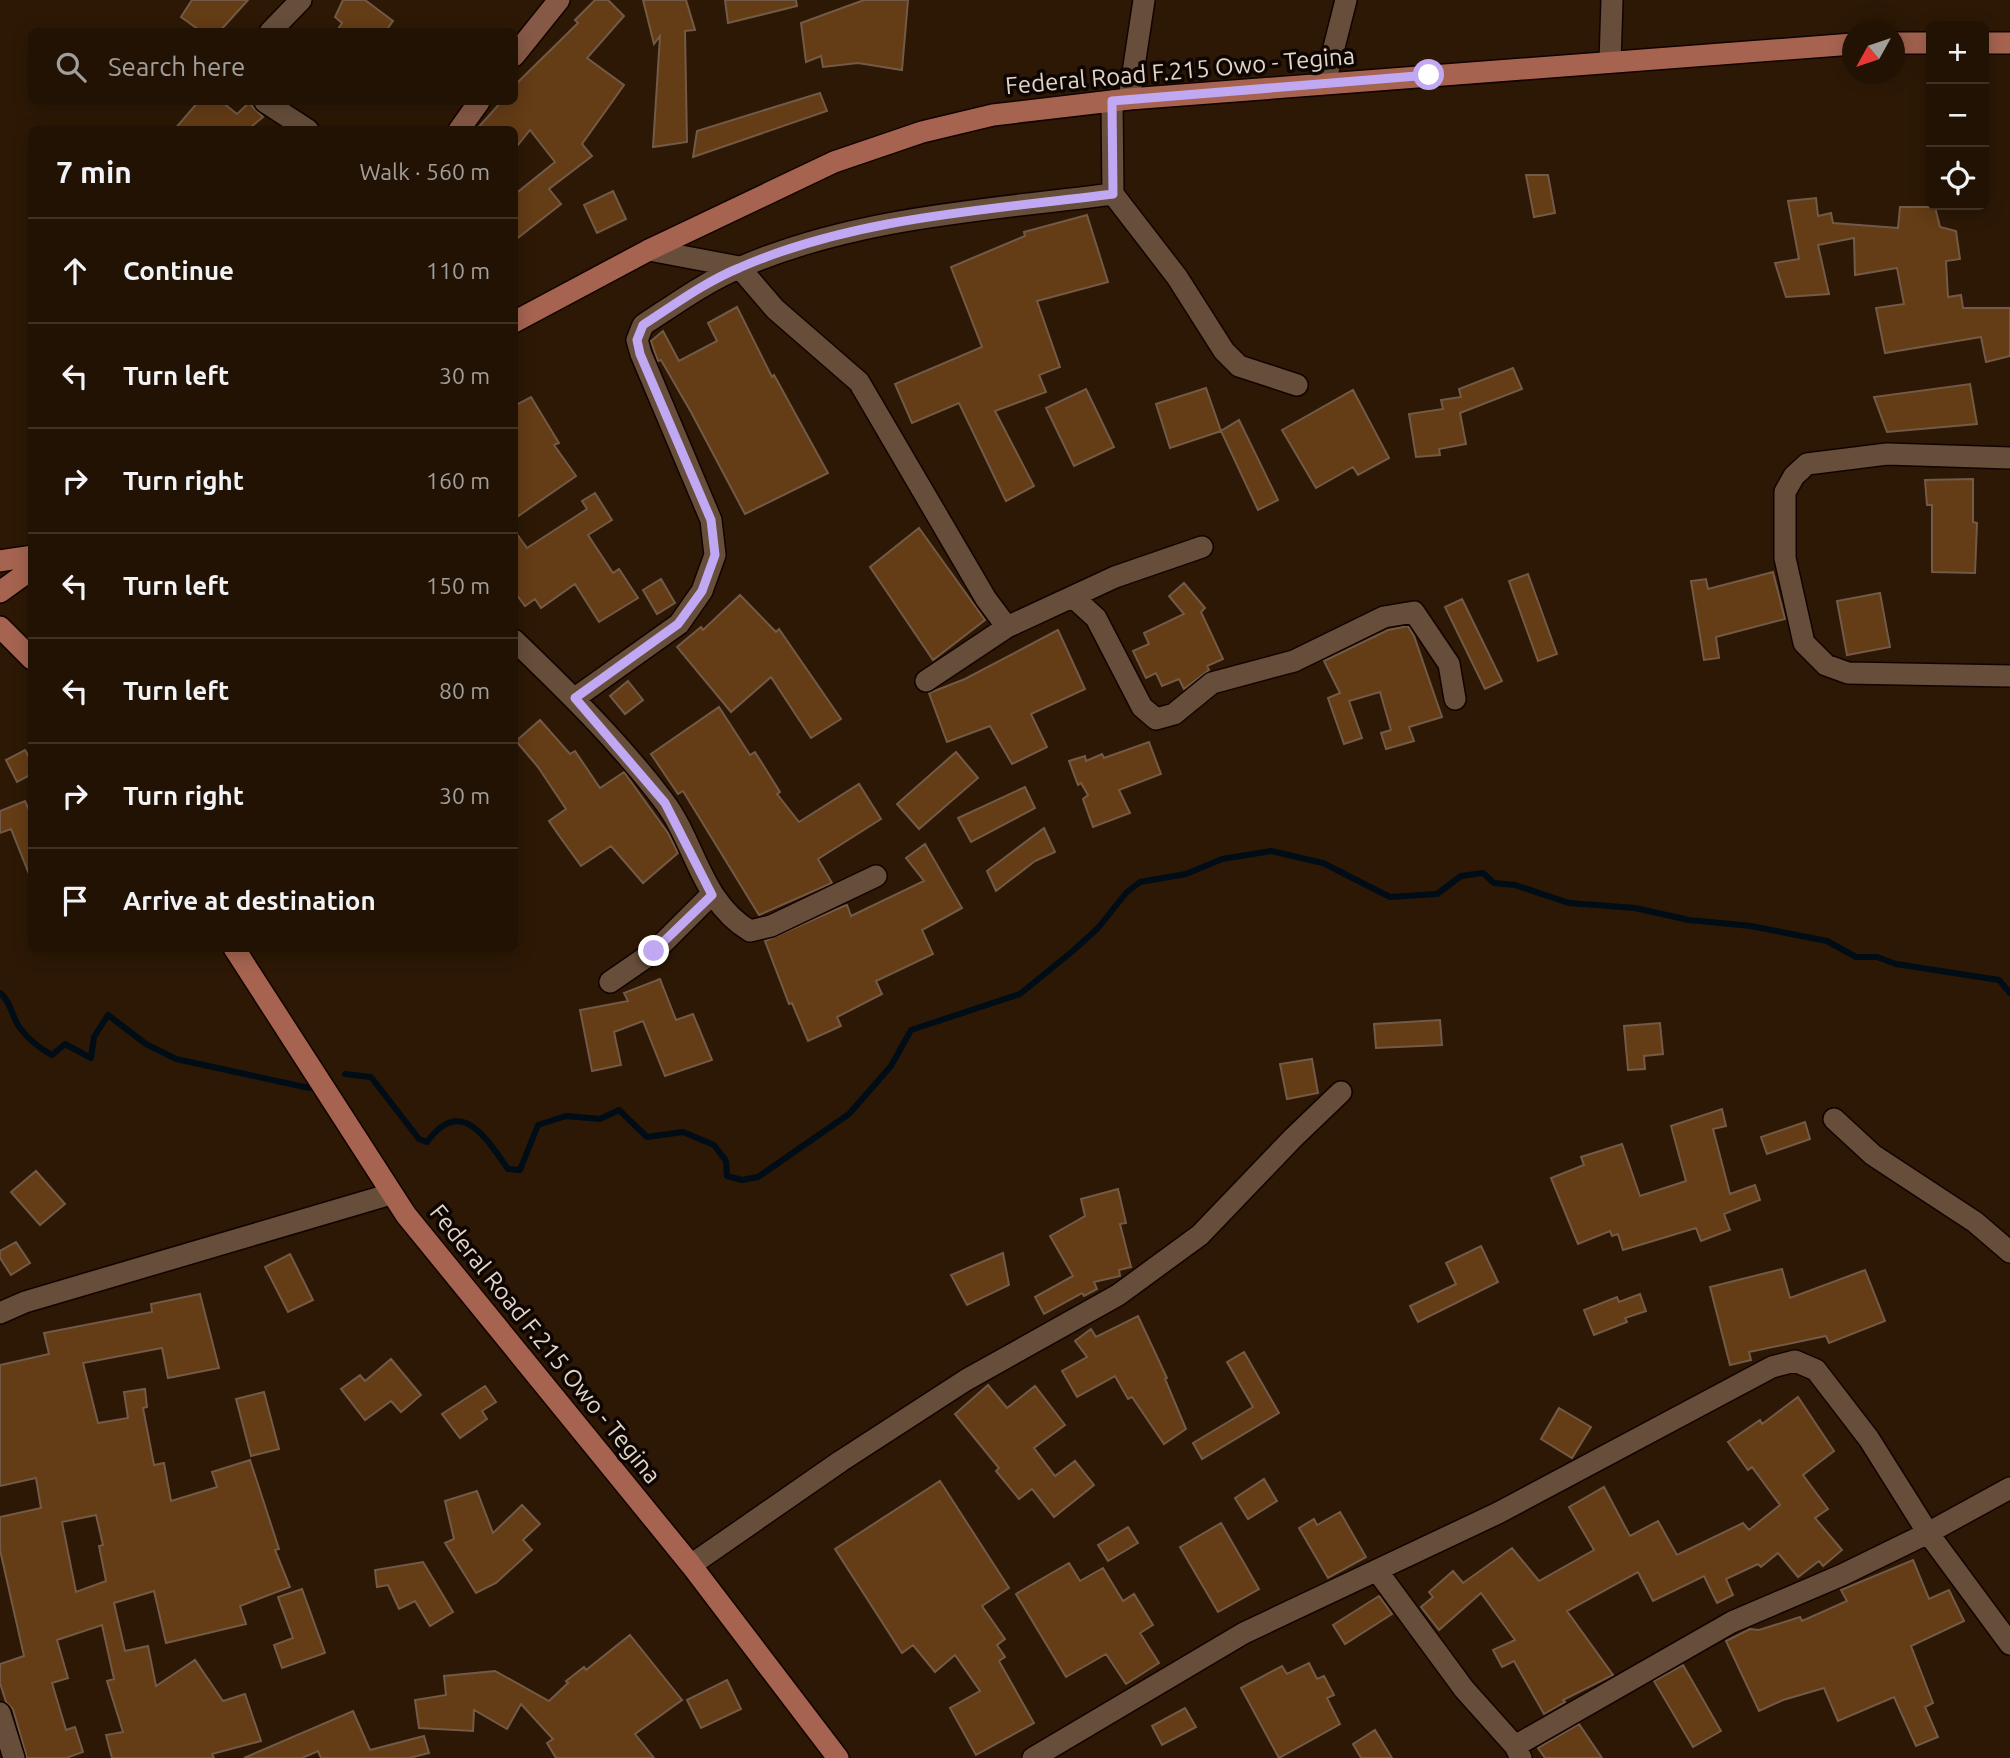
<!DOCTYPE html>
<meta charset="utf-8">
<style>
body{margin:0;font-family:Ubuntu,sans-serif;background:#2d2013;color:#f1f3f6}
.controls{position:absolute;right:21px;top:21px;display:grid;overflow:hidden;border-radius:10px;box-shadow:0 4px 18px #0003}
.controls button{width:63px;height:63px;display:grid;place-items:center;padding:0;border:0;border-bottom:2px solid #3e3226;background:#211204;color:#f1f3f6;font:35px sans-serif}
.compass{position:absolute;left:1842px;top:21px;width:63px;height:63px;border-radius:50%;background:#211204;box-shadow:0 4px 18px #0003;rotate:230deg}
.stop{position:absolute;width:21px;height:21px;margin:-16px;border:5px solid #c1a8f3;border-radius:50%;background:#fff}
.stop.end{background:#c1a8f3;border-color:#fff;box-shadow:0 2px 7px #0008}
.list{margin:0;padding:0;list-style:none}
h2{display:flex;justify-content:space-between;align-items:center;height:91px;margin:0;padding:0 28px;font-size:30px}
h2 small{font-size:23px;font-weight:400;color:#a29e9a}
.list li{display:grid;grid-template-columns:46px 1fr auto;gap:21px;align-items:center;box-sizing:border-box;height:105px;padding:0 28px;border-top:2px solid #3e3226}
.list b{display:block;font-size:26px;white-space:nowrap}
.list em{font-size:23px;font-style:normal;color:#a29e9a}
.icon{flex:none;width:38px;height:38px;fill:none;stroke:currentColor;stroke-width:2;stroke-linecap:round;stroke-linejoin:round}
.map{position:relative;flex:none;width:2010px;height:1758px;overflow:hidden}
.search{position:absolute;background:#211204;box-shadow:0 4px 18px #0003;left:28px;top:28px;width:490px;height:77px;display:flex;align-items:center;gap:18px;box-sizing:border-box;padding:0 24px;border-radius:10px;color:#a29e9a;font-size:26px}
.panel{position:absolute;background:#211204;box-shadow:0 4px 18px #0003;left:28px;top:126px;width:490px;height:826px;border-radius:10px}
.map>svg:first-child{display:block}
.lines{fill:none;stroke-linecap:round;stroke-linejoin:round}
.stream{stroke:#000c16;stroke-width:6}
.building{fill:#643c16;stroke:#725a46;stroke-width:2;fill-rule:evenodd}
.minor-casing{stroke:#130300;stroke-width:24}
.tertiary-casing{stroke:#130300;stroke-width:24}
.secondary-casing{stroke:#130300;stroke-width:24}
.primary-casing{stroke:#130300;stroke-width:24}
.minor{stroke:#664e3b;stroke-width:21}
.tertiary{stroke:#664e3b;stroke-width:21}
.secondary{stroke:#865946;stroke-width:21}
.primary{stroke:#a66450;stroke-width:21}
.route{stroke:#c1a8f3;stroke-width:9}
.labels{text-anchor:middle;stroke-width:7;stroke-linejoin:round;paint-order:stroke}
.street-label{font-size:24px;fill:#e2d4c8;stroke:#0e0602}
</style>
<div class="map">
<svg width="2010" height="1758" viewBox="0 0 2010 1758">
<rect width="100%" height="100%" fill="#2c1805"/>
<g class="lines">
<path class="stream" d="M0 993C11 1001 12 1018 20 1028 29 1040 39 1048 52 1055L65 1044 91 1058 94 1037 108 1015 146 1044 176 1059 309 1088
M345 1074 371 1077 419 1139 427 1142C461 1095 486 1138 508 1169L520 1170 538 1125 566 1116 600 1119 619 1110 647 1137 683 1132 714 1145 726 1161 727 1176 742 1180 758 1177 849 1114 891 1066 911 1030 1020 994 1074 950 1098 928 1126 893 1140 882 1186 874 1222 859 1271 851 1323 863 1390 897 1437 894 1461 876 1483 873 1494 883 1515 885 1569 903 1635 908 1689 920 1751 926 1827 941 1856 957H1877L1896 964 1999 980 2010 993"/>
</g>
<path class="building" d="M192 0H248L219 32H202L181 17Z
M343 0H365L393 21 385 32H336L342 23 335 17Z
M595 0H608L624 16 587 58 624 85 582 144 592 156 549 189 561 204 514 241V195L555 162 530 130 514 150V130H476L501 102H514V86L578 23 575 20Z
M643 0H686L695 30 685 31 687 142 653 147 660 36 654 44Z
M725 0H796L797 6 728 23Z
M864 0H908L902 70 858 63 823 67 821 56 806 62 801 23Z
M820 93 827 111 693 157 697 131Z
M198 102H222L237 114 249 103 263 117 251 127 254 130H174Z
M1526 175H1548L1555 213 1534 217Z
M613 191 626 219 597 233 584 205Z
M1816 198 1818 216 1831 213 1833 223 1898 228 1900 207H1935L1940 227 1956 231 1960 259 1946 261 1948 297 1961 295 1963 308H2010V356L1986 362 1981 337 1885 353 1876 308 1904 304 1897 268 1855 275 1854 238 1818 245 1829 294 1786 297 1775 263 1799 259 1788 201Z
M1087 215 1108 282 1037 301 1060 367 1039 375 1046 392 995 411 1034 486 1006 501 959 403 912 423 895 384 982 347 951 267 1025 236 1024 232Z
M737 307 772 377 774 375 828 473 745 514 691 412 661 360 658 361 651 341 663 331 679 361 717 341 708 323Z
M1513 368 1522 389 1460 413 1466 444 1439 449 1440 455 1416 457 1409 414 1443 409 1441 400 1461 397 1459 389Z
M1970 384 1977 424 1887 432 1874 397Z
M1206 388 1221 431 1170 448 1156 404Z
M1086 389 1114 447 1074 466 1046 408Z
M1353 390 1389 458 1358 475 1353 467 1316 488 1282 430Z
M531 397 559 443 554 445 576 476 514 519V406Z
M1239 420 1278 500 1258 510 1221 431Z
M1973 479V522L1977 523 1975 573 1932 572V505H1927L1925 480Z
M595 493 612 520 588 535 613 573 619 569 638 598 599 622 575 584 541 608 535 599 525 606 514 591V530L527 548 587 509 582 501Z
M919 528 985 620 933 660 870 567Z
M1773 572 1785 619 1716 637 1719 658 1704 660 1691 581 1706 579 1708 589Z
M1528 574 1557 654 1538 661 1509 581Z
M661 579 675 603 657 614 643 590Z
M1184 583 1205 608 1201 612 1223 659 1207 666 1209 670 1184 689 1179 679 1162 686 1156 673 1146 678 1133 651 1149 644 1144 633 1184 614 1169 596Z
M1880 593 1890 647 1847 655 1837 601Z
M740 595 776 632 779 629 841 719 811 738 771 677 731 712 677 647 701 627 703 630Z
M1462 599 1502 681 1485 689 1445 607Z
M1408 626 1414 636 1442 717 1409 727 1414 741 1386 749 1381 733 1391 730 1380 692 1349 701 1362 738 1344 744 1328 698 1340 693 1324 661 1388 630Z
M1058 630 1085 689 1031 714 1047 747 1012 764 990 726 947 742 929 693 965 679Z
M628 681 643 700 625 714 610 696Z
M719 707 750 755 755 752 780 792 777 794 799 822 859 784 881 819 818 859 832 883 759 915 683 791 678 794 651 754Z
M540 720 570 754 575 751 600 788 624 772 668 833 678 853 643 883 611 846 581 866 560 837 549 821 566 809 538 767 516 741Z
M1149 742 1161 774 1119 790 1130 813 1093 827 1083 799 1088 795 1081 783 1078 785 1069 761 1085 756 1086 761 1102 754 1104 758Z
M25 750 32 762V774L17 782 6 760Z
M956 752 978 778 919 829 897 804Z
M1025 787 1035 808 971 842 958 818Z
M25 801 32 817 31 879 11 829 0 833V811Z
M1044 828 1055 852 1035 861 996 891 987 871Z
M925 844 962 908 922 930 933 954 876 981 882 994 837 1017 841 1026 808 1041 792 1003 789 1004 765 941 844 906 847 905 851 916 924 881 906 858Z
M660 979 676 1020 693 1014 712 1060 665 1076 643 1021 614 1032 621 1065 592 1071 580 1010 628 1001 624 993Z
M1440 1020 1442 1045 1376 1048 1374 1024Z
M1660 1023 1663 1054 1644 1056 1645 1069 1628 1070 1624 1026Z
M1312 1059 1318 1093 1287 1099 1280 1064Z
M1722 1109 1726 1126 1713 1129 1730 1194 1755 1185 1760 1200 1724 1214 1730 1230 1701 1241 1696 1228 1623 1250 1618 1234 1612 1236 1610 1231 1578 1244 1551 1178 1584 1165 1581 1157 1622 1144 1640 1196 1686 1181 1671 1126Z
M1805 1122 1810 1139 1767 1154 1761 1137Z
M36 1171 65 1204 40 1225 11 1192Z
M1118 1189 1126 1223 1120 1224 1131 1267 1119 1270 1120 1276 1094 1282 1097 1289 1084 1296 1082 1293 1044 1314 1035 1297 1073 1276 1050 1236 1085 1216 1081 1199Z
M16 1242 30 1263 11 1275 0 1258V1251Z
M1481 1246 1498 1282 1418 1322 1410 1306 1456 1284 1446 1263Z
M1003 1253 1009 1285 967 1305 951 1275Z
M290 1254 313 1300 288 1312 265 1267Z
M1782 1269 1790 1298 1865 1270 1885 1321 1829 1343 1826 1336 1749 1352 1751 1360 1730 1365 1710 1287Z
M200 1294 219 1368 168 1378 162 1348 83 1363 98 1423 128 1418 124 1392 145 1389 147 1407 143 1408 154 1465 164 1463 171 1501 217 1487 212 1472 250 1460 279 1549 275 1550 290 1587 240 1606 246 1624 166 1643 154 1591 114 1603 125 1651 148 1646 156 1686 195 1660 223 1701 245 1694 261 1741 212 1754 214 1758H112L106 1735 123 1732 107 1681 114 1679 102 1625 57 1640 68 1678 52 1683 66 1730 75 1727 83 1752 66 1758H27L13 1709 6 1702 0 1683V1664L24 1656 0 1550V1517L41 1508 36 1478 0 1486V1365L49 1354 44 1333 152 1312 151 1304ZM96 1515 103 1545 99 1546 106 1581 76 1592 62 1522Z
M1640 1294 1646 1311 1625 1318 1627 1322 1594 1335 1584 1310 1617 1297 1619 1302Z
M1138 1316 1167 1378 1165 1379 1186 1429 1164 1444 1132 1397 1128 1399 1115 1376 1077 1397 1062 1371 1087 1357 1075 1341 1091 1329 1096 1337Z
M1244 1352 1279 1413 1202 1459 1193 1443 1253 1407 1227 1362Z
M391 1359 421 1395 401 1412 391 1401 365 1420 341 1389 360 1375 365 1381Z
M988 1385 1007 1408 1035 1386 1065 1425 1034 1448 1055 1476 1075 1461 1094 1485 1054 1517 1032 1489 1019 1499 996 1471 999 1468 955 1414Z
M485 1386 496 1402 482 1411 487 1419 460 1438 442 1414Z
M264 1392 279 1449 251 1456 236 1399Z
M1798 1397 1834 1451 1803 1475 1828 1509 1815 1518 1842 1550 1823 1566 1819 1561 1798 1577 1778 1553 1761 1567 1758 1564 1726 1579 1733 1595 1717 1603 1704 1576 1653 1601 1638 1572 1567 1611 1613 1675 1563 1700 1565 1702 1544 1714 1514 1661 1502 1667 1493 1650 1515 1640 1481 1593 1439 1630 1421 1607 1433 1597 1429 1592 1453 1571 1463 1583 1512 1548 1539 1581 1594 1550 1569 1507 1604 1487 1630 1536 1658 1521 1677 1555 1743 1523 1749 1530 1780 1505 1752 1467 1748 1470 1728 1442 1760 1420 1762 1424Z
M1559 1408 1591 1427 1572 1458 1541 1439Z
M1264 1479 1277 1501 1248 1519 1235 1498Z
M940 1481 1009 1588 982 1606 1005 1639 997 1645 1005 1657 999 1661 1034 1723 976 1755 950 1708 980 1691 955 1655 935 1672 913 1645 902 1653 835 1549Z
M477 1491 493 1533 522 1505 540 1524 523 1540 532 1550 496 1583 476 1593 445 1543 454 1539 445 1501Z
M1340 1512 1366 1557 1328 1578 1299 1528 1314 1519 1317 1525Z
M1221 1523 1259 1589 1218 1612 1180 1547Z
M1128 1527 1138 1543 1108 1561 1098 1545Z
M1913 1560 1929 1599 1949 1590 1964 1621 1911 1646 1933 1703 1925 1707 1938 1737 1916 1746 1894 1697 1838 1721 1824 1688 1783 1700 1759 1711 1726 1641 1750 1629 1759 1630 1800 1617 1802 1621 1847 1601 1841 1590Z
M423 1562 453 1612 430 1626 415 1601 399 1609 388 1585 377 1587 375 1570Z
M1069 1563 1080 1581 1103 1568 1123 1601 1134 1594 1153 1625 1140 1633 1159 1663 1126 1684 1106 1654 1066 1677 1016 1594Z
M302 1589 325 1653 282 1668 274 1645 293 1638 278 1597Z
M1379 1596 1392 1614 1345 1644 1333 1625Z
M630 1635 682 1700 635 1734 654 1758H556L547 1743 553 1739 521 1704 507 1729 474 1710 473 1731 419 1728 415 1700 446 1695 444 1676 495 1671 549 1701 568 1683 566 1681 584 1667 586 1670Z
M1309 1663 1317 1679 1324 1676 1334 1695 1327 1698 1340 1724 1279 1758 1241 1688 1282 1666 1287 1674Z
M1683 1665 1721 1731 1693 1747 1654 1681Z
M727 1680 741 1709 701 1728 687 1700Z
M1185 1708 1196 1727 1162 1745 1152 1726Z
M353 1711 370 1750 424 1736 429 1753 409 1758H321L318 1751 302 1758H244Z
M1579 1724 1602 1758H1545L1538 1748Z
M1375 1730 1392 1758H1361L1353 1744Z"/>
<g class="lines">
<g class="minor-casing">
<path id="minor" d="M270 32 301 0
M1610 62 1612 0
M1325 83 1346 0
M1129 99 1144 0
M265 102 308 130
M1113 194 1177 277 1224 351 1239 366 1297 385
M649 250 739 267 775 309 859 382 986 599 1007 627
M2010 458 1887 454 1807 464 1794 476 1785 492V558L1804 643 1826 665 1848 673 2010 676
M1073 597 1096 618 1142 707 1156 719 1174 714 1212 683 1294 661 1384 617 1414 612 1449 664 1455 699
M514 640C567 691 619 742 663 800 696 843 700 901 750 931L771 926 876 876
M926 681 1007 627 1115 577 1202 547
M575 698 679 624 702 591 715 555 711 520 641 354 637 340 643 325C674 305 705 282 739 268 855 217 988 210 1113 194L1112 101
M610 982 655 951 711 895
M1834 1119 1873 1155 1975 1222 2010 1252
M691 1565 841 1461 966 1380 1118 1295 1200 1235 1293 1138 1341 1092
M1378 1572 1464 1689 1515 1746 1521 1758
M0 1713 14 1758
M1515 1746 1732 1622 1842 1575 1928 1533 2010 1488
M1033 1758 1244 1633 1498 1513 1772 1367 1795 1361 1816 1370 1869 1439 1928 1533 2010 1644"/>
</g>
<g class="tertiary-casing">
<path id="tertiary" d="M0 1313 25 1302 391 1194"/>
</g>
<g class="secondary-casing">
<path id="secondary" d="M514 56 559 0
M459 130 479 102"/>
</g>
<g class="primary-casing">
<path id="primary" d="M1895 43H1931
M1984 43H2010
M514 322 649 250 834 162 922 132 993 115 1129 99 1853 44
M0 561 32 556
M0 592 32 569
M0 627 32 659
M234 948 406 1215 691 1565 838 1758"/>
</g>
<use href="#minor" class="minor"/>
<use href="#tertiary" class="tertiary"/>
<use href="#secondary" class="secondary"/>
<use href="#primary" class="primary"/>
</g>
<g class="lines">
<path class="route" d="M654 951 712 895 665 803 575 698 678 624 702 591 715 555 711 520 640 354 637 340 643 325C674 305 705 282 739 268 855 217 988 210 1113 194L1112 101 1429 75"/>
</g>
<g class="labels">
<g class="street-label">
<text transform="translate(1180 71) rotate(-5)" y="8">Federal Road F.215 Owo - Tegina</text>
<text transform="translate(545 1344) rotate(51)" y="8">Federal Road F.215 Owo - Tegina</text>
</g>
</g>
</svg>
<div class="controls">
<button>+</button>
<button>−</button>
<button><svg class="icon" aria-label="locate" viewBox="0 0 24 24"><circle cx="12" cy="12" r="6"/><path d="M12 2v4M12 18v4M2 12h4M18 12h4"/></svg></button>
</div>
<svg class="compass" viewBox="-18 -18 36 36"><path d="M0-13l5 13h-10z" fill="#e53935"/><path d="M0 13l5-13h-10z" fill="#a29e9a"/></svg>
<div class="stop" style="left:1429px;top:75px"></div>
<div class="stop end" style="left:654px;top:951px"></div>
<div class="search"><svg class="icon" aria-label="search" viewBox="0 0 24 24"><circle cx="10" cy="10" r="6"/><path d="M15 15l6 6"/></svg>Search here</div>
<section class="panel">
<h2>7 min<small>Walk · 560 m</small></h2>
<ul class="list">
<li><svg class="icon" aria-label="ahead" viewBox="0 0 24 24"><path d="M12 20V5M6 11l6-6 6 6"/></svg><div><b>Continue</b></div><em>110 m</em></li>
<li><svg class="icon" aria-label="left" viewBox="0 0 24 24"><path d="M17 20v-9H6M10 6l-5 5 5 5"/></svg><div><b>Turn left</b></div><em>30 m</em></li>
<li><svg class="icon" aria-label="right" viewBox="0 0 24 24"><path d="M7 20v-9h11M14 6l5 5-5 5"/></svg><div><b>Turn right</b></div><em>160 m</em></li>
<li><svg class="icon" aria-label="left" viewBox="0 0 24 24"><path d="M17 20v-9H6M10 6l-5 5 5 5"/></svg><div><b>Turn left</b></div><em>150 m</em></li>
<li><svg class="icon" aria-label="left" viewBox="0 0 24 24"><path d="M17 20v-9H6M10 6l-5 5 5 5"/></svg><div><b>Turn left</b></div><em>80 m</em></li>
<li><svg class="icon" aria-label="right" viewBox="0 0 24 24"><path d="M7 20v-9h11M14 6l5 5-5 5"/></svg><div><b>Turn right</b></div><em>30 m</em></li>
<li><svg class="icon" aria-label="arrive" viewBox="0 0 24 24"><path d="M6 21V4h12l-3 4 3 4H6"/></svg><div><b>Arrive at destination</b></div></li>
</ul>
</section>
</div>
